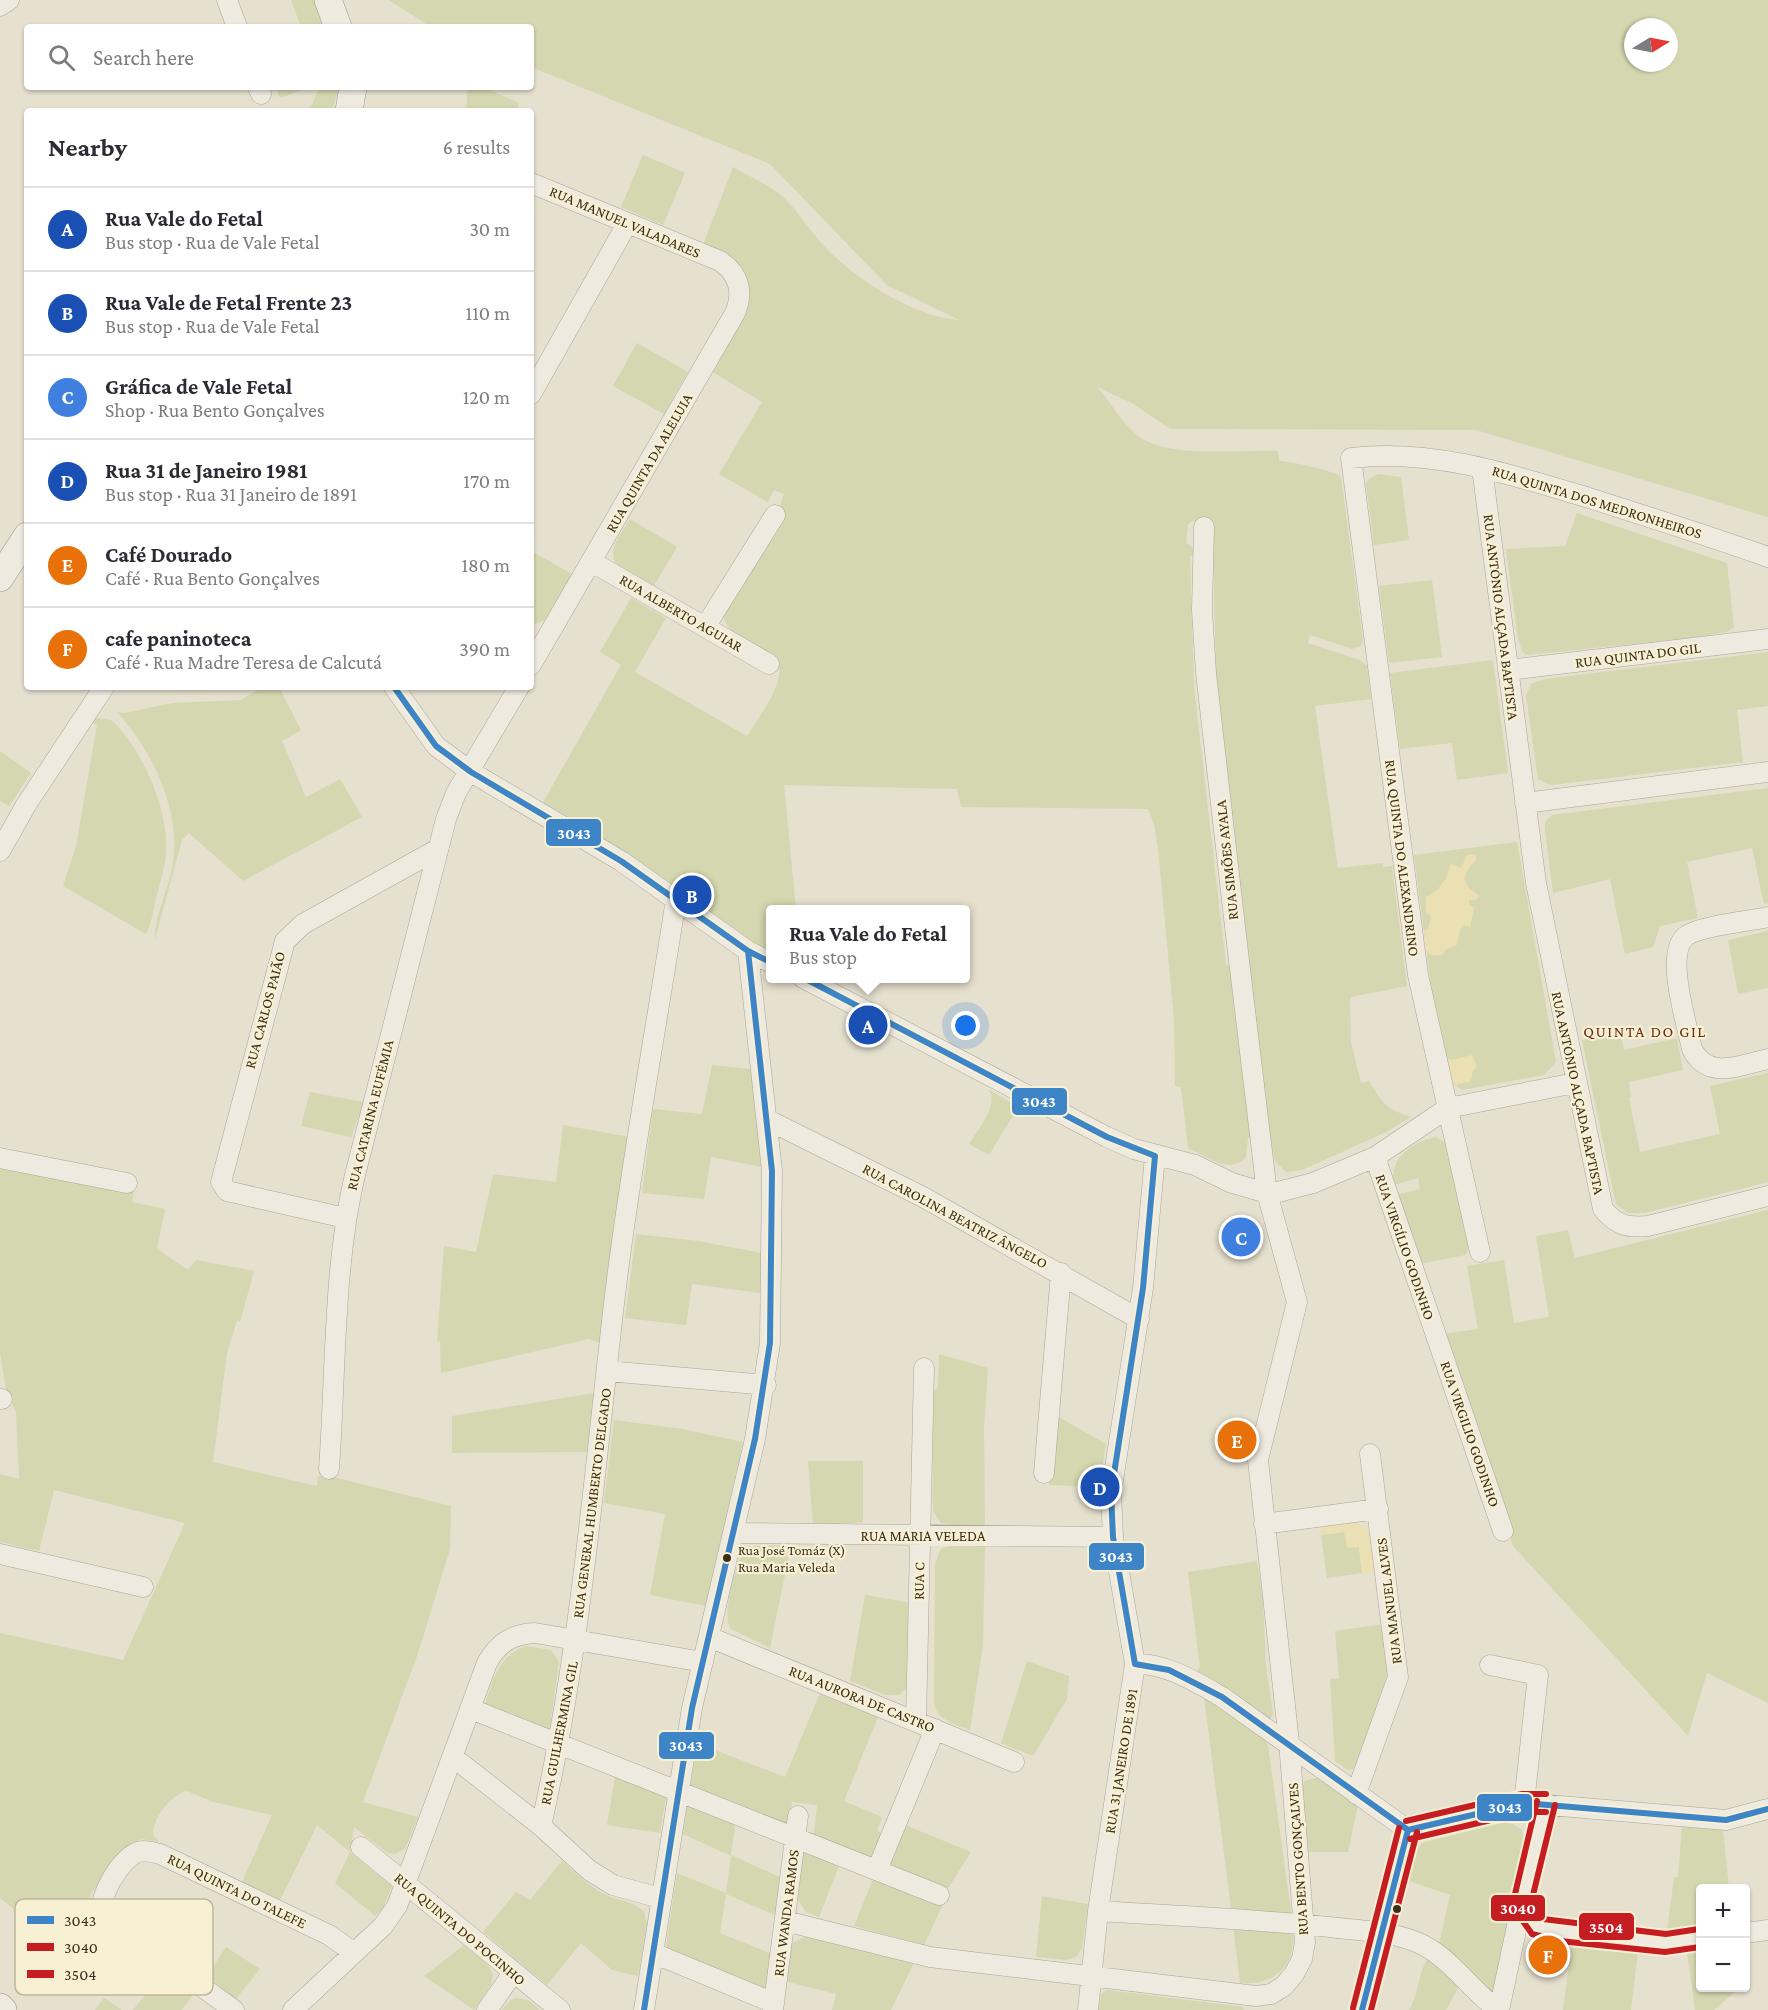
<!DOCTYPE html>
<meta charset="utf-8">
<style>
body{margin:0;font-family:"Crimson Pro",serif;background:#f2f2f3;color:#2b2b33}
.controls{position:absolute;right:18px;bottom:18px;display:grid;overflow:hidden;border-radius:6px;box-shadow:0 2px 4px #0004}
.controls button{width:54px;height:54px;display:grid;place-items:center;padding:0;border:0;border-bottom:2px solid #e1e1e2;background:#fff;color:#2b2b33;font:30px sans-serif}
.compass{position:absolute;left:1624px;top:18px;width:54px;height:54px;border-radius:50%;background:#fff;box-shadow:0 2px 4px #0004;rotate:80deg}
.you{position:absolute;left:966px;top:1026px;width:21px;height:21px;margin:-15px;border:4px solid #fff;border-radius:50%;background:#1a73e8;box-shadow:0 0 0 9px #1a73e833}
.badge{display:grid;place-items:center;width:39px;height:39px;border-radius:50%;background:#0b8043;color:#fff;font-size:20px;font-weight:700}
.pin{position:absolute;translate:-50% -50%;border:3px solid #fff;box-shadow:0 2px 6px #0006}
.popup{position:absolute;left:766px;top:905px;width:204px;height:78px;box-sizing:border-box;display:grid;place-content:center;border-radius:6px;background:#fff;filter:drop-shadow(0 2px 4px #0005);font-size:20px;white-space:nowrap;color:#7c7c81}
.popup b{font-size:22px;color:#2b2b33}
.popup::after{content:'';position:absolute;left:50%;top:100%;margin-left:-12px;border:12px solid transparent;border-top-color:#fff}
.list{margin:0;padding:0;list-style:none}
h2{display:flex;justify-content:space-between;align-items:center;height:78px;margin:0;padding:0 24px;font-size:26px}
h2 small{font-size:20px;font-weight:400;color:#7c7c81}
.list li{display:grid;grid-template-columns:39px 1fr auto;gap:18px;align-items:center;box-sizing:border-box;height:84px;padding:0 24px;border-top:2px solid #e1e1e2}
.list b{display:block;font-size:22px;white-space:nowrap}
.list p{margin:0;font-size:20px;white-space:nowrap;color:#7c7c81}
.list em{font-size:20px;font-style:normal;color:#7c7c81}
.icon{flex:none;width:33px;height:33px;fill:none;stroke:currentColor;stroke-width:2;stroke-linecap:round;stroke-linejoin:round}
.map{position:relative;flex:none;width:1768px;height:2010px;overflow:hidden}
.search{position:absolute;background:#fff;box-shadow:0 2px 4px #0004;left:24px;top:24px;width:510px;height:66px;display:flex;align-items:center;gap:15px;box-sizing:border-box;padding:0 21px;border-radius:6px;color:#7c7c81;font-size:22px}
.panel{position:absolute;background:#fff;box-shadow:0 2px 4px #0004;left:24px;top:108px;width:510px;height:582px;border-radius:6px}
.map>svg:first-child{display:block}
.green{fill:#d4d7af;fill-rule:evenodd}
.sand{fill:#ebdfb4}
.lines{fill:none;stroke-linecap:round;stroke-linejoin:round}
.street-casing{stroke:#aca596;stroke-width:21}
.secondary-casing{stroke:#9b9487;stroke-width:28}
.street{stroke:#eeeae0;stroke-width:20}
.secondary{stroke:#eeeae0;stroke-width:27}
.bus-1-casing{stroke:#f8f0d3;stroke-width:10}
.bus-2-casing{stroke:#f8f0d3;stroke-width:10}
.bus-3-casing{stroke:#f8f0d3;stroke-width:10}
.bus-1{stroke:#3d85c6;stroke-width:6}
.bus-2{stroke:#c61d23;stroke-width:6}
.bus-3{stroke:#c61d23;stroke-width:6}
.bus-dot{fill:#3c2e1d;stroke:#f8f0d3;stroke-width:2}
.labels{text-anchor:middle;stroke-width:4.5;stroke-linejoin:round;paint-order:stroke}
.bus-label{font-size:14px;fill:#3c2e1d;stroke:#f8f0d3;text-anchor:start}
.street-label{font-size:15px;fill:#3c2e1d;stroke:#f8f0d3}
.neighbourhood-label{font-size:16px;letter-spacing:1.5px;fill:#6b301a;stroke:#f8f0d3}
.key{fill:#f8f0d3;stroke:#c0b69c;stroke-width:1.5}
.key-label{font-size:16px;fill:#3c2e1d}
.line-badge{stroke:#f8f0d3;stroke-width:2}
.badge-label{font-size:16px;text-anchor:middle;font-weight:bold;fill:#fff}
</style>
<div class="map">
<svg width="1768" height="2010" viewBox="0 0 1768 2010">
<rect width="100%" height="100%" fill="#e6e0ce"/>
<path class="green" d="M291 0H314L324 27H301Z
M389 0H1768V517L1476 430 1170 429 1132 403 1097 387C1111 402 1120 421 1136 434 1166 460 1240 449 1278 451L1279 461C1289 461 1336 471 1341 477L1363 641 1361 646 1352 649 1310 635 1308 643 1360 660 1367 666 1371 699 1315 706 1338 868 1383 863V867L1392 866 1407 986 1350 997 1351 1042 1361 1083 1369 1081C1382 1103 1386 1109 1411 1117L1386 1132 1302 1170 1286 1172 1275 1161 1269 1136 1216 675 1213 530 1205 521H1192L1188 524 1186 543 1195 549 1197 556H1190L1194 687 1226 965H1232L1252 1137 1248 1138 1246 1157C1229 1176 1206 1155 1188 1148L1181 1087 1175 1086 1174 1019 1158 848 1154 824 1148 809 961 807 957 789 784 785 796 909 770 910V954L542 804 621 665 600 652 631 598 666 618 635 672 747 736C759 715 788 683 777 658 755 647 731 640 723 616L781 523 780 506 784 494 774 490 768 502 719 474 762 402 711 371C725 346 767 292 739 266 730 258 714 252 703 245L733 167C748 176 767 184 781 195 798 210 810 232 826 248 855 279 916 318 959 320L887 285 770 164 531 67V27H431ZM1633 27H1669V63H1633Z
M276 87H310L280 98Z
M320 87H339L332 111H309Z
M468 87H482L519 103 516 111H466Z
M643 155 685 173 663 225 621 207Z
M637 343 688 372 664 414 613 386Z
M1378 474 1401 477 1409 540 1374 545 1366 484 1369 479Z
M1577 513 1727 563 1734 627 1727 632 1691 638 1526 655 1522 651 1518 639 1506 549 1565 546Z
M630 519 677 547 654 586 616 564C607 549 622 533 630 519Z
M531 551 572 574 545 620 535 624 531 623Z
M1432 580 1442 657 1389 663 1379 586Z
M1768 652V706L1737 710 1743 762 1551 785 1538 779 1526 696 1531 684 1545 679Z
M1493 660 1508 773 1457 780 1452 743 1400 749 1390 673Z
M263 687H279L301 730 282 741 306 797 340 779 362 817 243 881 189 833 182 840 155 939C154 918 168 890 172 868 183 813 153 752 117 712L124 713 173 703 241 700Z
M96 718 111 720C141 746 168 808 166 849 166 865 160 882 156 898 153 910 152 923 146 934L63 886 76 846 97 725 91 722Z
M0 751 31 773 9 806 0 801Z
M1768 788V903L1764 904 1752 848 1687 862 1698 918 1660 926 1653 947 1625 954 1610 879 1553 893 1545 831V822L1552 815Z
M1517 842 1556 1062 1544 1075 1462 1090 1453 1084 1450 1078 1430 980 1414 855Z
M1768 931V988L1738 994 1728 940Z
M1620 1033 1624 1050 1677 1038 1683 1070 1629 1082 1631 1097 1629 1098 1640 1152 1720 1134 1710 1086 1768 1073V1182L1644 1213H1628L1616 1204 1582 1040Z
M712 1065 751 1069 762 1167 711 1157 704 1199 642 1193 653 1109 702 1114Z
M988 1089 1021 1109 1010 1120 989 1155 969 1144C977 1131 1001 1102 988 1089Z
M310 1092 364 1102 351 1137 301 1126Z
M563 1125 630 1137 614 1223 600 1343 589 1339 441 1373 440 1342 437 1341 444 1246 476 1252 493 1174 556 1182Z
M1436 1137 1446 1143 1449 1149 1469 1249 1465 1255 1420 1264 1397 1195 1420 1189 1418 1178 1394 1185C1389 1158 1412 1142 1436 1137Z
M0 1169 134 1191 132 1202 165 1209 157 1249 188 1270 196 1260 254 1271 240 1322 237 1321 227 1353 213 1462 317 1486 318 1476 337 1478 451 1506 450 1549 418 1653 363 1802 418 1817 405 1849 395 1854 388 1853 354 1827 350 1852 392 1886 383 1908 375 1916 335 1883 350 1852 317 1825 280 1900 242 1882 272 1815 213 1802 187 1791C171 1794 152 1819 153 1835L159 1842 142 1839 129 1846 91 1893 88 1911 100 1928 65 1971 17 1937 35 1926 0 1898V1633L123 1660 185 1523 54 1490 39 1551 0 1542V1474L19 1479 16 1412 6 1390 0 1353Z
M1768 1210V1703L1707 1673 1688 1736 1513 1546 1498 1492 1444 1334 1478 1329 1467 1266 1504 1260 1514 1323 1549 1317 1536 1236 1568 1230 1575 1258Z
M636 1234 698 1241 762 1253 761 1293 692 1284 686 1325 625 1318Z
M939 1354 988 1368 984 1429 985 1526H960L941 1523 933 1511 932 1391 938 1388Z
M594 1393 587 1452 452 1453V1416Z
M1055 1415 1106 1444 1099 1487 1049 1485Z
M614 1420 682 1429 743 1442 706 1606 650 1595 665 1514 604 1503Z
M808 1461H863V1522L813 1526Z
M1345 1532 1359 1547 1362 1573 1327 1578 1321 1535Z
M955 1544 985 1545 983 1645 970 1730C956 1724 937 1721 934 1703L935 1563 941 1549Z
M791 1545 770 1648 731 1629C721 1616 735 1567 743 1553L755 1546Z
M1257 1561 1263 1601 1266 1666 1273 1714 1270 1719 1195 1673 1200 1668 1188 1572Z
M865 1595 911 1603 909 1685 899 1695H885L850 1681Z
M1384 1624 1387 1680 1367 1745 1354 1769 1348 1770 1335 1761 1330 1679 1339 1678 1335 1631Z
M526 1646 551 1650 559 1662 549 1734 483 1709C492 1684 497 1655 526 1646Z
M1027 1661 1069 1676 1067 1699 1033 1756 1001 1743Z
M820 1693 878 1717 844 1801 882 1817 877 1831 887 1835 874 1864 809 1834 814 1833 817 1805 792 1802 788 1831 690 1791 697 1743 785 1777Z
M1204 1697 1260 1736 1268 1745 1292 1919 1232 1916Z
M616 1771 667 1791 660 1833 607 1825Z
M1316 1778H1320L1358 1804 1348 1852H1305L1301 1789 1305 1781Z
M688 1800 736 1819 731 1855 782 1878 777 1916 726 1894 720 1933 772 1954 767 1994 665 1953 677 1873 726 1893 731 1856 683 1834Z
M1502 1823 1513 1824 1522 1830 1525 1847 1491 1998 1438 1949 1450 1895 1406 1880 1412 1855 1422 1843Z
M905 1825 971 1852 945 1893 883 1867Z
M1682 1827 1723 1829 1729 1888H1700V1926L1667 1931 1674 1877H1678Z
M803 1846 841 1861 819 1917 806 1912 798 1900Z
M562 1861C575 1873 589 1886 604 1894 618 1901 633 1901 644 1912L647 1924 638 1976 612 1970 581 1943 547 1985 483 1932 516 1892 530 1900Z
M875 1874 944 1902 924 1945 854 1926Z
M1042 1896 1088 1904 1082 1948 1076 1957 1066 1960 1036 1957Z
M1233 1924 1293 1928C1297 1964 1276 1986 1240 1983Z
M806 1936 912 1961 913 1965 891 2010H832L836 1994 784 1981 791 1944Z
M1572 1943 1638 1951 1631 2010H1563Z
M464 1945 487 1964 493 1974 491 1985 474 2010 424 1976Z
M226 1947 260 1969 236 1999 207 1976Z
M1700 1950V1988H1739L1714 2010H1695L1687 1952Z
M1430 1956 1461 1983 1446 2010H1409C1420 1994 1417 1971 1430 1956Z
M163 1973 193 1994 182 2010H133Z
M1107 1990 1243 2007 1244 2010H1099L1101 1994Z
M104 1998 122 2010H95Z
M516 1998 528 2000 540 2010H502L511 2000Z"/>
<path class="sand" d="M1471 854 1476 855V861L1470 866 1464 878 1468 887 1479 896 1476 900H1469V904L1474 908 1470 927 1464 926 1460 930 1457 945 1445 950 1443 955 1432 956 1426 950 1424 931 1428 929 1431 916 1426 913V897L1437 890 1446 878 1451 864 1461 868 1467 855Z
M1472 1055 1477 1066 1472 1073V1078L1469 1082 1457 1084V1088L1450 1078 1446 1057 1451 1060Z
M1350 1522C1376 1525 1374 1551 1377 1572L1362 1573 1359 1547 1347 1548 1344 1532 1321 1535 1320 1526Z"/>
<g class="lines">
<g class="street-casing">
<path id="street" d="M227 0 237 27
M0 6 9 0
M258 87 261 94
M531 183 720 261C739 274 744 292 735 313L531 665
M531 394 627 224
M1482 468 1536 883 1603 1209C1616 1225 1627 1228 1648 1226L1768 1196
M592 562 769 664
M705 627 775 515
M1508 670 1768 639
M394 687 436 746 471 772 621 861 748 951 770 962
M1525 803 1768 772
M0 851 26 805 104 687
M1768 917C1750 921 1699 926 1686 936 1664 953 1687 1024 1692 1049 1708 1081 1740 1065 1768 1059
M803 978 1107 1137 1134 1149 1195 1165 1232 1183 1267 1193 1278 1192 1313 1183 1375 1157 1448 1108 1575 1083
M768 1120 923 1197 1139 1319
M1375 1157 1503 1531
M0 1158 127 1183
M345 1218 227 1191 221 1182 285 941 303 924 438 849
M1480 1252 1418 975 1351 458C1432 448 1513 475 1589 498 1649 517 1709 536 1768 557
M607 1371 766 1385
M0 1399H2
M329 1469C336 1373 333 1268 355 1175L446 819 456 793 519 687
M1044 1473 1061 1273
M1264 1524 1378 1509
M733 1533 1113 1537
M0 1554 143 1587
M709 1637 1014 1762
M1135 1664C1166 1663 1196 1682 1222 1697L1408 1830 1524 1803 1726 1820 1768 1809
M1490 1665 1538 1675 1524 1803
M471 1709 939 1895
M916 1721 924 1368
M453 1757 541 1826 589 1870 613 1885 660 1898
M1356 1794 1398 1677 1370 1454
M1546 1803 1524 1895 1528 1914 1538 1927 1561 1932 1666 1943 1700 1938
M541 1826C581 1651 594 1473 615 1295 631 1162 656 1030 676 899
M361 1847 560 2010
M877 1870 935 1729
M1098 1911C1178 1916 1259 1919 1338 1928 1366 1931 1397 1932 1423 1945 1452 1960 1472 1991 1498 2010
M785 1921 930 1957 1256 1996 1271 1994 1284 1986 1294 1974 1302 1959 1305 1942 1289 1742 1258 1460 1297 1302 1267 1193 1237 944 1206 673 1202 610 1204 527
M1746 1933 1768 1930
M653 1953 774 2003
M234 2010 103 1915C97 1897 120 1861 136 1853 143 1849 152 1852 160 1854L329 1935 353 1952
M293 2010 383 1926 397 1906 487 1663C498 1643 512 1634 535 1633L703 1662
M487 2010 513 1973
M644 2010 692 1708 755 1439 770 1343 772 1171 748 951
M773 2010 798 1816
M1088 2010 1098 1911 1135 1664 1113 1537 1111 1493 1143 1288 1155 1156
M1362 2010 1408 1830
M1499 2010 1523 1898"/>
</g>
<g class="secondary-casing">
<path id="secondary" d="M328 0 338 27
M349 111 353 87
M0 578 27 536
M0 2007 3 2010"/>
</g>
<use href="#street" class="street"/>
<use href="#secondary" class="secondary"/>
<g class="bus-1-casing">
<path id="bus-1" d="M394 687 436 746 471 772 621 861 748 951 770 962
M804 978 1107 1137 1155 1156 1143 1288 1111 1493 1113 1537 1135 1664 1169 1670 1222 1697 1408 1830 1524 1803 1726 1820 1768 1809
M644 2010 692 1708 755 1439 770 1343 772 1171 748 951
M1362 2010 1408 1830"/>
</g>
<g class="bus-2-casing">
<path id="bus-2" d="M1537 1801 1515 1894 1520 1917 1532 1934 1560 1941 1665 1952 1700 1947
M1410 1839 1525 1812H1546
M1371 2010 1417 1832"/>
</g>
<g class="bus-3-casing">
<path id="bus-3" d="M1555 1805 1533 1895 1536 1910 1543 1919 1666 1934 1699 1929
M1406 1821 1522 1794H1546
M1353 2008 1399 1828"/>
</g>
<use href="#bus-1" class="bus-1"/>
<use href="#bus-2" class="bus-2"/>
<use href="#bus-3" class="bus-3"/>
</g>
<g class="bus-dot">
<circle cx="727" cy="1558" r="5"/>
<circle cx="1397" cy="1909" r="5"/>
</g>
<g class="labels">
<g class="bus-label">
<text x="738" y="1555">Rua José Tomáz (X)<tspan x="738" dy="17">Rua Maria Veleda</tspan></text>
</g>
<g class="street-label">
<text transform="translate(625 222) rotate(23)" y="5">RUA MANUEL VALADARES</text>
<text transform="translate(649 463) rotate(-60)" y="5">RUA QUINTA DA ALELUIA</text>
<text transform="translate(1597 502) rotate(17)" y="5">RUA QUINTA DOS MEDRONHEIROS</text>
<text transform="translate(681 613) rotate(30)" y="5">RUA ALBERTO AGUIAR</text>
<text transform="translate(1501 617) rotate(83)" y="5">RUA ANTÓNIO ALÇADA BAPTISTA</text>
<text transform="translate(1638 655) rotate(-7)" y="5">RUA QUINTA DO GIL</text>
<text transform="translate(1402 858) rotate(83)" y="5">RUA QUINTA DO ALEXANDRINO</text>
<text transform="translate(1227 860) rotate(-96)" y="5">RUA SIMÕES AYALA</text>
<text transform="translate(265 1010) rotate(-75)" y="5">RUA CARLOS PAIÃO</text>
<text transform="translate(1578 1093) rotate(78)" y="5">RUA ANTÓNIO ALÇADA BAPTISTA</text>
<text transform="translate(370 1115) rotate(-76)" y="5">RUA CATARINA EUFÉMIA</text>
<text transform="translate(955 1216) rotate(28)" y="5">RUA CAROLINA BEATRIZ ÂNGELO</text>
<text transform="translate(1405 1247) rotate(71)" y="5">RUA VIRGÍLIO GODINHO</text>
<text transform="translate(1470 1434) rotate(71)" y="5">RUA VIRGILIO GODINHO</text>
<text transform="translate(592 1503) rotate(-83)" y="5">RUA GENERAL HUMBERTO DELGADO</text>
<text x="923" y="1541">RUA MARIA VELEDA</text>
<text transform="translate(919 1581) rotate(-89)" y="5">RUA C</text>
<text transform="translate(1389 1601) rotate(-97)" y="5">RUA MANUEL ALVES</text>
<text transform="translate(862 1699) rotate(22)" y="5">RUA AURORA DE CASTRO</text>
<text transform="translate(559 1733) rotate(-79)" y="5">RUA GUILHERMINA GIL</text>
<text transform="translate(1121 1761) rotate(-81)" y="5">RUA 31 JANEIRO DE 1891</text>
<text transform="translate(1298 1859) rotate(-94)" y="5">RUA BENTO GONÇALVES</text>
<text transform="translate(237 1891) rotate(26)" y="5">RUA QUINTA DO TALEFE</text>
<text transform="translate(786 1913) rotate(-83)" y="5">RUA WANDA RAMOS</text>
<text transform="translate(460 1929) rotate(40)" y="5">RUA QUINTA DO POCINHO</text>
</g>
<g class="neighbourhood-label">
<text x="1645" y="1037">QUINTA DO GIL</text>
</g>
</g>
<rect x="15" y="1899" width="198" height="96" rx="9" class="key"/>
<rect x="27" y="1916" width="27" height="8" fill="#3d85c6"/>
<rect x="27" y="1943" width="27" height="8" fill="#c61d23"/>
<rect x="27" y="1970" width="27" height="8" fill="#c61d23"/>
<g class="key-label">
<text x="64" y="1926">3043</text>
<text x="64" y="1953">3040</text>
<text x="64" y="1980">3504</text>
</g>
<g class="line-badge">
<rect x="545" y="818" width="57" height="29" rx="6" fill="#3d85c6"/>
<rect x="1011" y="1087" width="57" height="29" rx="6" fill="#3d85c6"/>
<rect x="1088" y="1542" width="57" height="29" rx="6" fill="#3d85c6"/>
<rect x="658" y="1731" width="57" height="29" rx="6" fill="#3d85c6"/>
<rect x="1476" y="1793" width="57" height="29" rx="6" fill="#3d85c6"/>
<rect x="1490" y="1894" width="56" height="28" rx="6" fill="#c61d23"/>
<rect x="1578" y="1912" width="57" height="29" rx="6" fill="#c61d23"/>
</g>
<g class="badge-label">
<text x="574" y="839">3043</text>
<text x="1039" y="1107">3043</text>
<text x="1116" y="1562">3043</text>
<text x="686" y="1751">3043</text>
<text x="1505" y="1813">3043</text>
<text x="1518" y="1914">3040</text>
<text x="1606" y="1933">3504</text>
</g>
</svg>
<div class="controls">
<button>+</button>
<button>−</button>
</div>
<svg class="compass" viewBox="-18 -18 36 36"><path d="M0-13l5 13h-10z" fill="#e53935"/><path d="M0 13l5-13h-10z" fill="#7c7c81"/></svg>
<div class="you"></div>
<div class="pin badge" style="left:868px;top:1025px;background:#1a4fb4">A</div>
<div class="popup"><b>Rua Vale do Fetal</b>Bus stop</div>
<div class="pin badge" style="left:692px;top:895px;background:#1a4fb4">B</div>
<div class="pin badge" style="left:1241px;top:1237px;background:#3f7fe0">C</div>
<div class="pin badge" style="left:1100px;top:1487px;background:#1a4fb4">D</div>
<div class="pin badge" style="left:1237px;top:1440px;background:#e8710a">E</div>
<div class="pin badge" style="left:1548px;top:1955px;background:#e8710a">F</div>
<div class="search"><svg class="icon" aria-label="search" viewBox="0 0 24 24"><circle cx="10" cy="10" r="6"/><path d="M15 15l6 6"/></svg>Search here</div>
<section class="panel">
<h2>Nearby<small>6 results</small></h2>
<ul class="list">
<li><span class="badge" style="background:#1a4fb4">A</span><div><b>Rua Vale do Fetal</b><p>Bus stop · Rua de Vale Fetal</p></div><em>30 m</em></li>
<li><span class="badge" style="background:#1a4fb4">B</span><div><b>Rua Vale de Fetal Frente 23</b><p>Bus stop · Rua de Vale Fetal</p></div><em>110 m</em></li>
<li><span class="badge" style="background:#3f7fe0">C</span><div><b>Gráfica de Vale Fetal</b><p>Shop · Rua Bento Gonçalves</p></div><em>120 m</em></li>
<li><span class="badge" style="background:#1a4fb4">D</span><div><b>Rua 31 de Janeiro 1981</b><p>Bus stop · Rua 31 Janeiro de 1891</p></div><em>170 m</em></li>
<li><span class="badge" style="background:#e8710a">E</span><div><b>Café Dourado</b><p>Café · Rua Bento Gonçalves</p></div><em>180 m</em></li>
<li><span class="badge" style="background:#e8710a">F</span><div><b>cafe paninoteca</b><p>Café · Rua Madre Teresa de Calcutá</p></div><em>390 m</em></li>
</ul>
</section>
</div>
